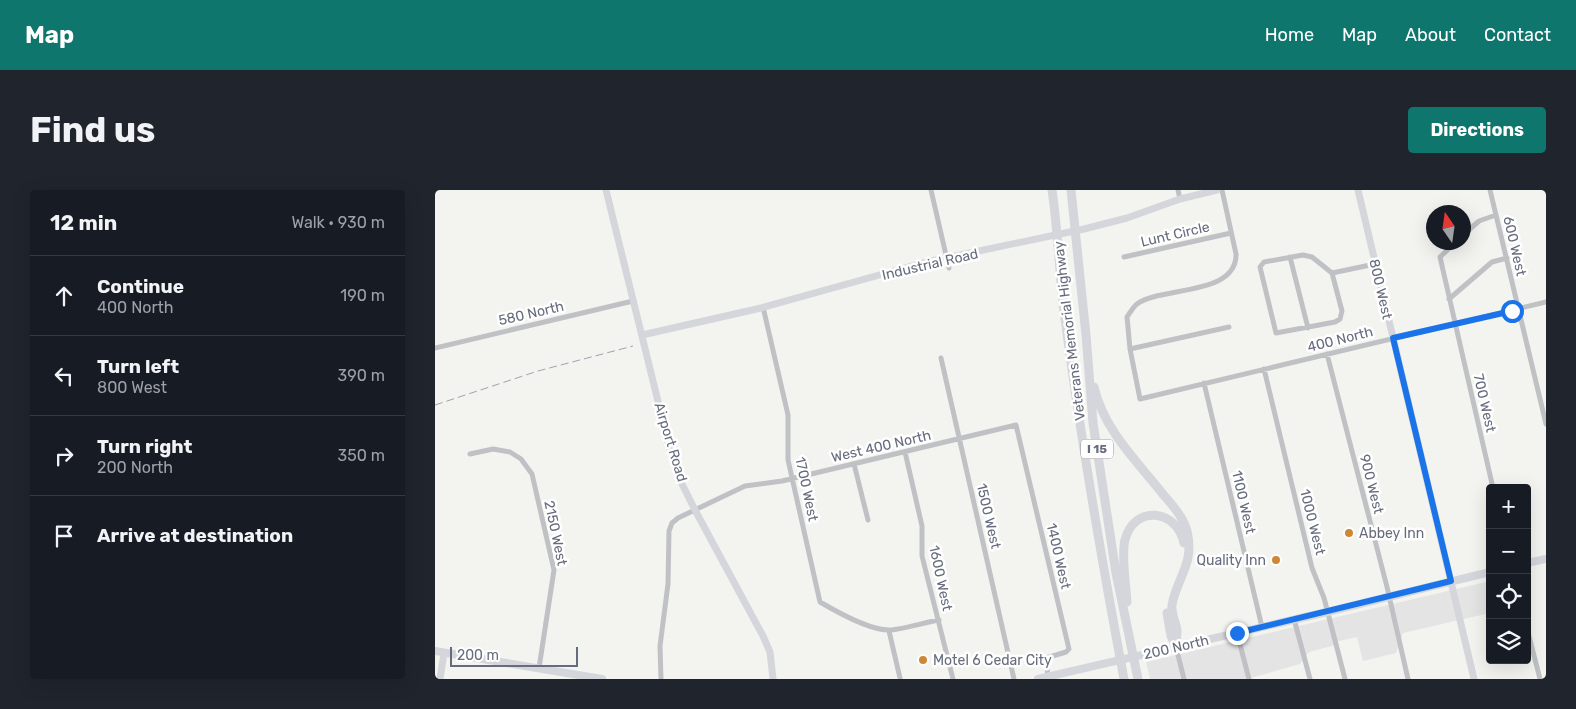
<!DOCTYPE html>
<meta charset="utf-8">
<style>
body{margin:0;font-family:Rubik,sans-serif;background:#20242c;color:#f1f3f6}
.controls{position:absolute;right:15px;bottom:15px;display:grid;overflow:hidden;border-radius:5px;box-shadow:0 5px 20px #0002}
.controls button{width:45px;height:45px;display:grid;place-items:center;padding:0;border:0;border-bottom:1px solid #363941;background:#171b24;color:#f1f3f6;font:25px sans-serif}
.compass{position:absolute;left:991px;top:15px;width:45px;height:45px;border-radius:50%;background:#171b24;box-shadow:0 5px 20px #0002;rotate:347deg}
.scale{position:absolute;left:15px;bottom:12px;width:128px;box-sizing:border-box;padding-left:5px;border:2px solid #666c7e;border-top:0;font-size:14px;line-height:18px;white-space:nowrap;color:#666c7e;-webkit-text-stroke:4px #fff;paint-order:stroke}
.stop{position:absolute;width:15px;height:15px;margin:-11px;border:4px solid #1a73e8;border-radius:50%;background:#fff}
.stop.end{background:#1a73e8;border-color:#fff;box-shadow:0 1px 5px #0008}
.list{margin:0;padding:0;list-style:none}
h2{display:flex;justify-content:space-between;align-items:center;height:65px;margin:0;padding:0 20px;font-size:21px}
h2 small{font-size:16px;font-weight:400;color:#9ea1a6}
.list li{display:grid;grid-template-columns:32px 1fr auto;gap:15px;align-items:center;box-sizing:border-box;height:80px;padding:0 20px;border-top:1px solid #363941}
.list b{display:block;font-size:19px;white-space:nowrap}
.list p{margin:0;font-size:16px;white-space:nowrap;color:#9ea1a6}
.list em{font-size:16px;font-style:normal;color:#9ea1a6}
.icon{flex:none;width:28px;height:28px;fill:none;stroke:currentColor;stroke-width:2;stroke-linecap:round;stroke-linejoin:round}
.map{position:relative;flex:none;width:1111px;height:489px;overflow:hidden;border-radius:5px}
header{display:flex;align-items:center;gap:30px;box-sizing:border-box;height:70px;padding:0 25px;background:#0f766e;color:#fff}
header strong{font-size:24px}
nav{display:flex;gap:28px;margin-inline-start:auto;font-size:18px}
.intro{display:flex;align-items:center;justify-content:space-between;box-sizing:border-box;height:120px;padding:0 30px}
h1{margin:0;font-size:35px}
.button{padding:12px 22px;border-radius:5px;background:#0f766e;color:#fff;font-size:18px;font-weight:700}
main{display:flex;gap:30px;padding:0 30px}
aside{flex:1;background:#171b24;border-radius:5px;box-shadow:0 5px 20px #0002}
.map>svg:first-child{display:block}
.built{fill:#e4e4e4}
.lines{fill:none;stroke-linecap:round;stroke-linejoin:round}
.street{stroke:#c0c1c5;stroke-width:5}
.secondary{stroke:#d4d6db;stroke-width:7}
.primary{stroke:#d4d6db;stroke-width:8}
.highway{stroke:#d4d6db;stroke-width:9}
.rail{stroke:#a1a3aa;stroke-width:1;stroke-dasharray:8 4;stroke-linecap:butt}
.route{stroke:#1a73e8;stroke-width:6}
.poi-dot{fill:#ce8736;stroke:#fff;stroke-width:2}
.labels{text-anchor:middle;stroke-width:5;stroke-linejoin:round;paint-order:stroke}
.shield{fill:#fff;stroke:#9498a5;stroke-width:1}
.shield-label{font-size:12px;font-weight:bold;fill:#666c7e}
.street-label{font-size:14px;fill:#666c7e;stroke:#fff}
.poi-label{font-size:14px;fill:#666c7e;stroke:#fff;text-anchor:start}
</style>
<header>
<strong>Map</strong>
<nav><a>Home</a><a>Map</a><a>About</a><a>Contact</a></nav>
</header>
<div class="intro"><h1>Find us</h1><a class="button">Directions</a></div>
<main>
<aside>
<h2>12 min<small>Walk · 930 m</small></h2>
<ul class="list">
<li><svg class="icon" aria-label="ahead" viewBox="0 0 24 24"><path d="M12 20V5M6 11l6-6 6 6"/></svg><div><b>Continue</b><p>400 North</p></div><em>190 m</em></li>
<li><svg class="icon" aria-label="left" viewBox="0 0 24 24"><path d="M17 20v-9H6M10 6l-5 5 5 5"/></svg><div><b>Turn left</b><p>800 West</p></div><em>390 m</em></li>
<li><svg class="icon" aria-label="right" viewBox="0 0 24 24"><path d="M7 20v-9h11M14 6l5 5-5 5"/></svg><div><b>Turn right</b><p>200 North</p></div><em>350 m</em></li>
<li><svg class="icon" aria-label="arrive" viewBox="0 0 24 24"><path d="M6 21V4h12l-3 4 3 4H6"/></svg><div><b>Arrive at destination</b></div></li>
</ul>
</aside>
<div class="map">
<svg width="1111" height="489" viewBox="0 0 1111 489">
<rect width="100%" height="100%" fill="#f3f4f0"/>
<path class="built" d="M1055 391V423L968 443 961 463 928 471 922 447 904 451 897 456 874 462 865 474 812 489H715L711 472Z"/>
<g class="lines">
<path class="street" d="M496 0 514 78
M743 0 745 9
M787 0 801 64C802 106 727 96 702 114 698 117 695 123 692 127L695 159 705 209 1111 112
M1055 0 1111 234
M1028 45 1044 31 1061 25
M1021 52 1005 67 1058 298
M689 67 796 43
M855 67 873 138
M897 83 877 67 868 65 829 72 825 77 841 143 900 132 905 129 907 121 897 83 940 74
M1014 109 1057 72 1072 68
M328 117 353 225V270L385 412C402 422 434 440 454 440 465 440 491 432 504 430
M0 158 198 111
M695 159 794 137
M892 164 952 397 973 489
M506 168 579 489
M829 179 877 378 889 408 910 489
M769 193 827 437
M470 262 487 336V366L518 489
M35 264 58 259 75 262 86 269 97 284 119 380 104 478
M419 274 433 330
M859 429 875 489
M1092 438 1105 489
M454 441 465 488
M802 443 814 489
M741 457 749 489
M226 489 225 456 233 394 234 341 237 333 243 328 310 296 347 291 581 235 634 459 631 462 611 468 613 487"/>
<path class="secondary" d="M171 0 234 256 244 288 260 320 328 446 335 462 338 489
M923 0 1039 489
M207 145 326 118 491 72 649 39 692 28 745 9 782 0
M5 489 9 463"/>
<path class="primary" d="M1092 373 1111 369
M0 461 167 489
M603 489 892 422 1055 382"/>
<path class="highway" d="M617 0C623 40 624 81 629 121 645 244 666 367 689 489
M636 0 651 145 658 233 681 383 703 489
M659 197C669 240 701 270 727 303 737 315 748 326 752 341 760 374 742 387 737 415 736 424 741 432 742 441 742 446 741 452 741 457
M692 412C691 396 686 364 690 350 699 314 742 319 749 353
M732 423 736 446 740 454
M613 487 614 489"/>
<path class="rail" d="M0 215 103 181 198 156"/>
</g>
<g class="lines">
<path class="route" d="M802 443 1016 391 958 148 1077 121"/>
</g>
<g class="poi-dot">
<circle cx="914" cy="343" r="5"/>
<circle cx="841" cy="370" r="5"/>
<circle cx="488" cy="470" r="5"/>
</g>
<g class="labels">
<rect class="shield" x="646" y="249.5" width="32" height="19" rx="4"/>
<g class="shield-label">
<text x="662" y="263">I 15</text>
</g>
<g class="street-label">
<text transform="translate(740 44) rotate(-13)" y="5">Lunt Circle</text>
<text transform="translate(1080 56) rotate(77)" y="5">600 West</text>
<text transform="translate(495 74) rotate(-13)" y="5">Industrial Road</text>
<text transform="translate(946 99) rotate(77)" y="5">800 West</text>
<text transform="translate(96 123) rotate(-13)" y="5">580 North</text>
<text transform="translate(634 141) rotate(-97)" y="5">Veterans Memorial Highway</text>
<text transform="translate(905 149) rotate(-14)" y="5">400 North</text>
<text transform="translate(1050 213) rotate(77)" y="5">700 West</text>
<text transform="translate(236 252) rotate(73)" y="5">Airport Road</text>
<text transform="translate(446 256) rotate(-13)" y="5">West 400 North</text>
<text transform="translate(937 294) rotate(76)" y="5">900 West</text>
<text transform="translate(372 299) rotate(78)" y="5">1700 West</text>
<text transform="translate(809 312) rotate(77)" y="5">1100 West</text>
<text transform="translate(554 326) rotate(77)" y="5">1500 West</text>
<text transform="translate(878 332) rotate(76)" y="5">1000 West</text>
<text transform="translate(121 343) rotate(78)" y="5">2150 West</text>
<text transform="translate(624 366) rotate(77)" y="5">1400 West</text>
<text transform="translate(506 388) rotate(78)" y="5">1600 West</text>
<text transform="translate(741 457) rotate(-13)" y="5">200 North</text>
</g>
<g class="poi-label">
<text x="924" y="348">Abbey Inn</text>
<text x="831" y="375" text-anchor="end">Quality Inn</text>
<text x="498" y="475">Motel 6 Cedar City</text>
</g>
</g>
</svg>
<div class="controls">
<button>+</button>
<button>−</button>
<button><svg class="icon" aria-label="locate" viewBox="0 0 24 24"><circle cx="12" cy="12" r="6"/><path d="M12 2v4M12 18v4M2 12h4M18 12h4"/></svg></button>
<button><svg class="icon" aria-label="layers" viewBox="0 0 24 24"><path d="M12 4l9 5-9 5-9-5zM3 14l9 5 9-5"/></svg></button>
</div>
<svg class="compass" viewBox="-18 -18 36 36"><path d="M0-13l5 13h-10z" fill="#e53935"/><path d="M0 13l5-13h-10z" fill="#9ea1a6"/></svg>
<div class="scale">200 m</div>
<div class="stop" style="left:1077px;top:121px"></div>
<div class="stop end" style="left:802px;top:443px"></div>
</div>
</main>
